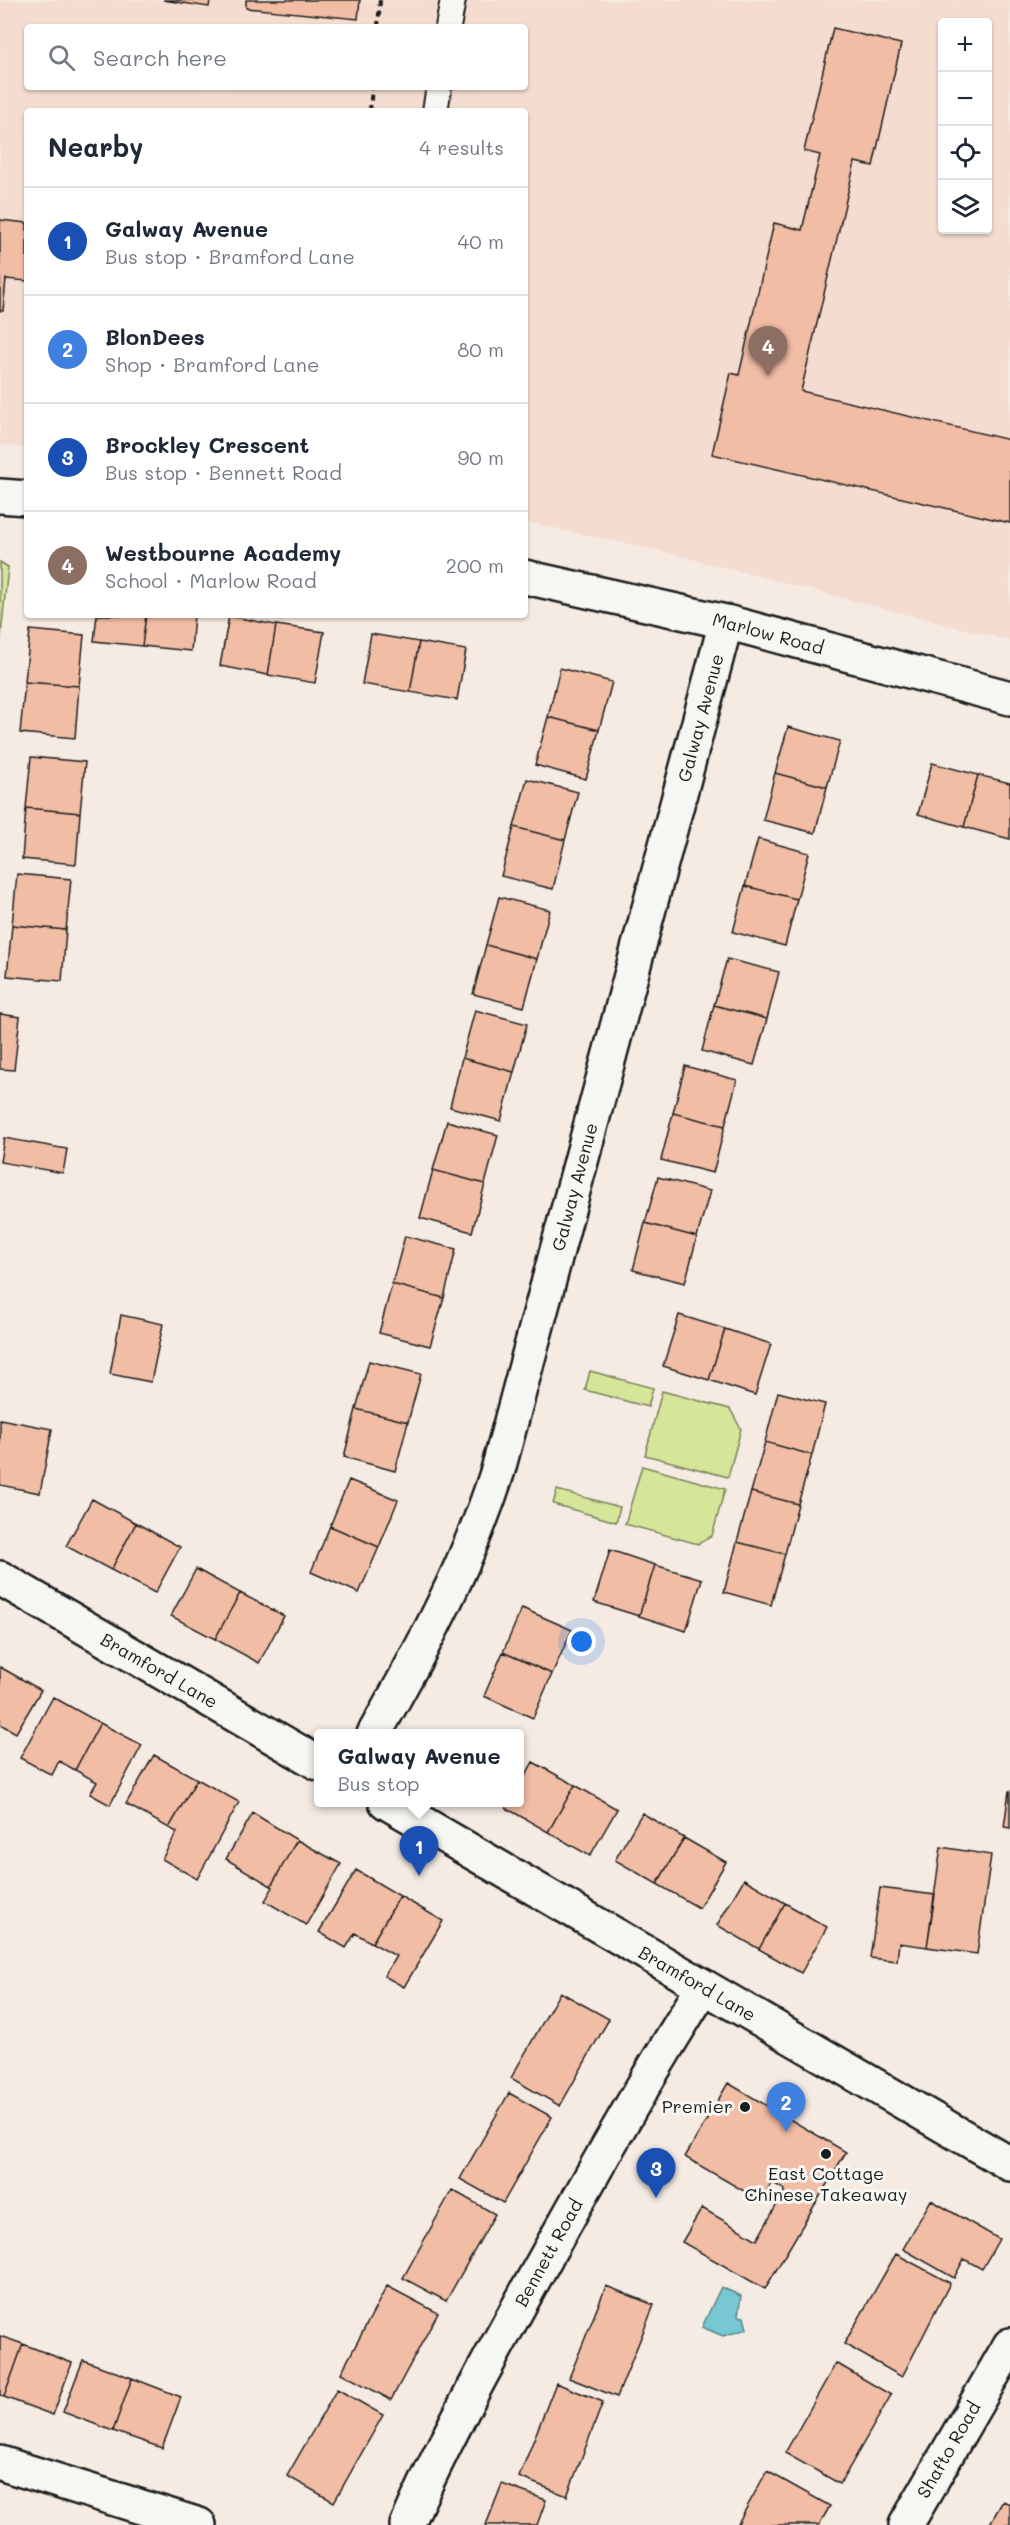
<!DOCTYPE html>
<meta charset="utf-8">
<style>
body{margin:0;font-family:Mali,sans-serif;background:#f2f2f3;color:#1f2937}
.controls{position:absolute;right:18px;top:18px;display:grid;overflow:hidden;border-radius:6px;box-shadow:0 2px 4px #0004}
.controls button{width:54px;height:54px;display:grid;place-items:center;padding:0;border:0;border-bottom:2px solid #e0e1e3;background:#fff;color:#1f2937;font:30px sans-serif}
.you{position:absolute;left:582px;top:1642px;width:21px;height:21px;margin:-15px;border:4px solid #fff;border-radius:50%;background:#1a73e8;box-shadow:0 0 0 9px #1a73e833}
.badge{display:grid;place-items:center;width:39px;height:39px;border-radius:50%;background:#1c1c1c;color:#fff;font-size:20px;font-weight:700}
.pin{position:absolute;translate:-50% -50px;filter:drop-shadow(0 2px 3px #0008)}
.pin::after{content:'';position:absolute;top:32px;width:21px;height:18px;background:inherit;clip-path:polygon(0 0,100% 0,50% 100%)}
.popup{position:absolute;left:314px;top:1729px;width:210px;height:78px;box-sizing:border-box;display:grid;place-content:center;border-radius:6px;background:#fff;filter:drop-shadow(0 2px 4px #0005);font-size:20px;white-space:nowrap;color:#747a83}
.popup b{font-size:22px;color:#1f2937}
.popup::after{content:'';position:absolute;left:50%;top:100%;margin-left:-12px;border:12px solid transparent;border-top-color:#fff}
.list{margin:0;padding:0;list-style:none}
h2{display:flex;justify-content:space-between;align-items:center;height:78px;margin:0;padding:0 24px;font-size:26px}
h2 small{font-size:20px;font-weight:400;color:#747a83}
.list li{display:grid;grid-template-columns:39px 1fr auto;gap:18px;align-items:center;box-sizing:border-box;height:108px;padding:0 24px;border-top:2px solid #e0e1e3}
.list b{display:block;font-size:22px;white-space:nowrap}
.list p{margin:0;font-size:20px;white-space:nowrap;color:#747a83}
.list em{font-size:20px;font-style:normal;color:#747a83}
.icon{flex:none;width:33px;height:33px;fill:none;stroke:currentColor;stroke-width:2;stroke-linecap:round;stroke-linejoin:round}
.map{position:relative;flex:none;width:1010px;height:2525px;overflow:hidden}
.search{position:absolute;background:#fff;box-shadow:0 2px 4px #0004;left:24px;top:24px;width:504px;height:66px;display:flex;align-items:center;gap:15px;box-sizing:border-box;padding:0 21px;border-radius:6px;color:#747a83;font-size:22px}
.panel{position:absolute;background:#fff;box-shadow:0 2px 4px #0004;left:24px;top:108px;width:504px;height:510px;border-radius:6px}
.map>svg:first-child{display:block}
.built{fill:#f4ddd0;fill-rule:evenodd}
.green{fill:#d5e599;stroke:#78805a;stroke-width:1.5}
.water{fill:#77c8d2;stroke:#538389;stroke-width:1.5}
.building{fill:#f2bda5;stroke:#1c1c1c;stroke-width:1.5}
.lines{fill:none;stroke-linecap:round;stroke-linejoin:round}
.service-casing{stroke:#1c1c1c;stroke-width:28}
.minor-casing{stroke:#1c1c1c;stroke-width:38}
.tertiary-casing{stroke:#1c1c1c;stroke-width:38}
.path{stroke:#1c1c1c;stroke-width:4;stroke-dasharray:6 4.5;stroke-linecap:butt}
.service{stroke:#f6f6f2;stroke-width:24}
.minor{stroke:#f6f6f2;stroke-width:33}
.tertiary{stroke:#f6f6f2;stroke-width:33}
.poi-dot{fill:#1c1c1c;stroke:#f6f6f2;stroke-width:2}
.labels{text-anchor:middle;stroke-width:6;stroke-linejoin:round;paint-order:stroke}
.street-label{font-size:18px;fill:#1c1c1c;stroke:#f6f6f2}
.poi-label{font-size:18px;fill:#1c1c1c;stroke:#f6f6f2;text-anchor:end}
</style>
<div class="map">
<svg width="1010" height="2525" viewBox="0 0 1010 2525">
<rect width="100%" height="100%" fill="#f5ebe3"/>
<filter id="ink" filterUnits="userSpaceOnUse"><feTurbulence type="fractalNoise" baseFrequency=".0167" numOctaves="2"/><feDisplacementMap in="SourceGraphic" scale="12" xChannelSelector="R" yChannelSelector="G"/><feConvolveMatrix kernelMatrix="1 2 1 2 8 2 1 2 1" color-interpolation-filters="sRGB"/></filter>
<g filter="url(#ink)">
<path class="built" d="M0 0H1010V641L660 551 525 522V111H27V448L0 445ZM942 22H988V230H942ZM27 27H525V87H27Z"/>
<path class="green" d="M0 562 8 567 0 645Z
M590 1371 653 1388 648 1407 585 1390Z
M662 1391 730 1409 741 1429 728 1477 645 1455Z
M642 1466 725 1489 712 1536 698 1544 625 1524Z
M557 1490 620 1507 616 1522 553 1504Z"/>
<path class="water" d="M721 2287 741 2296 738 2316 744 2317 747 2329 723 2336 702 2327Z"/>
<path class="building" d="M163 0H210L209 7Z
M246 0H360L358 19 246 8Z
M833 28 901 44 873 166 855 162 801 391 1010 440V523L712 454 731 373 739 375 774 223 802 230 820 155 804 151Z
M0 220 27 223V281L6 279 3 311H0Z
M97 615H146L142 646 94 641Z
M146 615H194L191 651 142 646Z
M229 616 276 625 268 675 220 666Z
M276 625 324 632 315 683 268 675Z
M30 630 84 635 79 686 25 682Z
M371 634 419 642 410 692 362 684Z
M419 642 466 650 457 700 410 692Z
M560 668 612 682 599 730 548 717Z
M25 682 79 686 75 738 20 733Z
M548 717 599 730 586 779 535 765Z
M788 727 840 741 827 787 775 773Z
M31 757 85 762 80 813 26 808Z
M932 763 978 775 964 827 918 814Z
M775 773 827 787 815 833 763 820Z
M978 775 1010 783V839L964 827Z
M527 779 578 792 565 840 514 827Z
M26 808 80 813 76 864 22 859Z
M514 827 565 840 553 889 501 876Z
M758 839 809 853 797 899 745 886Z
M17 874 71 879 66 930 12 925Z
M745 886 797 899 785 946 733 932Z
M499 897 550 910 537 959 486 945Z
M12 925 66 930 62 981 7 976Z
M486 945 537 959 524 1007 473 994Z
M727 959 779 972 767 1019 714 1005Z
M714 1005 767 1019 754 1065 702 1051Z
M475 1010 527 1024 514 1072 462 1058Z
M0 1014 20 1017 14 1070 0 1069Z
M462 1058 514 1072 501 1121 450 1107Z
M685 1066 737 1080 725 1126 673 1113Z
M673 1113 725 1126 713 1173 661 1160Z
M447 1121 498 1135 485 1184 433 1170Z
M4 1138 67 1149 63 1173 0 1162Z
M433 1170 485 1184 472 1232 420 1218Z
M658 1177 710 1191 697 1237 645 1223Z
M645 1223 697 1237 685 1283 633 1270Z
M405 1236 456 1249 444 1298 392 1284Z
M392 1284 444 1298 430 1346 379 1333Z
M121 1315 163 1324 151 1382 110 1374Z
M679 1315 725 1329 709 1380 663 1366Z
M725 1329 771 1344 755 1395 709 1380Z
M369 1361 421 1374 408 1422 356 1409Z
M778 1392 825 1404 812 1455 765 1442Z
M356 1409 408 1422 395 1471 344 1457Z
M0 1419 52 1429 40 1493 0 1485Z
M765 1442 812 1455 798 1504 751 1492Z
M349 1480 398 1500 379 1547 330 1526Z
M751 1492 798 1504 785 1554 737 1542Z
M92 1499 136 1523 111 1570 66 1546Z
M136 1523 180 1547 155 1593 111 1570Z
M330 1526 379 1547 359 1593 311 1572Z
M737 1542 785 1554 771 1605 724 1592Z
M610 1550 655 1565 639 1616 594 1602Z
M655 1565 702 1579 686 1631 639 1616Z
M196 1569 240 1593 215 1639 171 1616Z
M240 1593 284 1616 259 1663 215 1639Z
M522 1608 572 1630 552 1674 503 1652Z
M503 1652 552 1674 533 1718 484 1696Z
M0 1667 41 1690 16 1733 0 1724Z
M53 1697 100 1723 75 1770 59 1761 52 1775 20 1758Z
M100 1723 142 1745 110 1805 90 1794 97 1782 75 1770Z
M154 1755 197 1779 169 1828 126 1804Z
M533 1762 575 1785 548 1832 506 1808 509 1802H520V1785Z
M197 1779 239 1802 197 1879 162 1859 177 1832 169 1828Z
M575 1785 617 1809 590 1856 548 1832Z
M1009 1791H1010V1828L1004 1827Z
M253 1813 297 1840 271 1886 226 1859Z
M642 1813 684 1838 657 1884 615 1860Z
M684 1838 726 1862 699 1908 657 1884Z
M297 1840 341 1864 306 1925 265 1901 273 1887 271 1886Z
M941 1847 991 1855 977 1954 927 1947Z
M356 1870 400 1896 372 1943 355 1933 346 1948 319 1932Z
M744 1879 785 1903 759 1949 717 1925Z
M880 1888 935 1895 927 1947 899 1943 897 1961 870 1958Z
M400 1896 443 1921 404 1987 384 1976 396 1956 372 1943Z
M785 1903 827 1927 801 1973 759 1949Z
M560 1992 609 2019 560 2106 511 2078Z
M728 2083 846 2152 765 2289 682 2242 702 2208 757 2240 785 2190 772 2182 761 2201 685 2157Z
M509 2093 552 2117 503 2203 460 2179Z
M452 2190 495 2214 446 2301 403 2278Z
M931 2200 999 2239 982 2269 964 2259 954 2278 903 2249Z
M896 2254 950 2283 902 2377 844 2344Z
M387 2286 438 2313 391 2400 341 2373Z
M606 2286 654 2305 617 2397 569 2378Z
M0 2336 23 2344 4 2397 0 2395Z
M23 2344 72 2363 53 2415 4 2397Z
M83 2360 132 2378 113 2431 63 2412Z
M836 2363 891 2395 840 2484 785 2453Z
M132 2378 181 2397 162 2448 113 2431Z
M556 2383 603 2402 567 2496 519 2477Z
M337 2389 383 2415 334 2502 287 2476Z
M767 2471 830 2506 819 2525H737Z
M502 2484 546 2500 537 2525H486Z
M1003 2501 1010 2504V2525H989Z"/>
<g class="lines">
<g class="service-casing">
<path id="service" d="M448 27 453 0
M435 111 439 87"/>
</g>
<g class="minor-casing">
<path id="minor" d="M0 496 27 498
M525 577 726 622 1010 698
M374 1734C423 1648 468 1564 498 1470L726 622
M0 2463 199 2525
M407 2525C445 2438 491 2357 536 2275 590 2178 644 2081 703 1988
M906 2525 1010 2345"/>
</g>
<g class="tertiary-casing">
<path id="tertiary" d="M0 1578 318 1763
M386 1802 1010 2164"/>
</g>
<path class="path" d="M378 27 380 0
M370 111 372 87"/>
<use href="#service" class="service"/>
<use href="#minor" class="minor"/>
<use href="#tertiary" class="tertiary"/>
</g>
</g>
<g class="poi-dot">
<circle cx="745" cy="2107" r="6"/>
<circle cx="826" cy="2154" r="6"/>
</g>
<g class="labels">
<g class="street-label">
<text transform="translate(768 634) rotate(15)" y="6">Marlow Road</text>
<text transform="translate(701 718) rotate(-75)" y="6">Galway Avenue</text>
<text transform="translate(575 1187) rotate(-75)" y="6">Galway Avenue</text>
<text transform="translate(159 1671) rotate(30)" y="6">Bramford Lane</text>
<text transform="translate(697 1984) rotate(30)" y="6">Bramford Lane</text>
<text transform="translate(549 2253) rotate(-61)" y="6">Bennett Road</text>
<text transform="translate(949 2450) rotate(-60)" y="6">Shafto Road</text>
</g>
<g class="poi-label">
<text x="733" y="2113">Premier</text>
<text x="826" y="2180" text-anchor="middle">East Cottage<tspan x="826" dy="21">Chinese Takeaway</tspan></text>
</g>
</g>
</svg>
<div class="controls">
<button>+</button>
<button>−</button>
<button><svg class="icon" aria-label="locate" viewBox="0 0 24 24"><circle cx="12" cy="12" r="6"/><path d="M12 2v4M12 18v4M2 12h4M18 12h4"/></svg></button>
<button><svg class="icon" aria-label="layers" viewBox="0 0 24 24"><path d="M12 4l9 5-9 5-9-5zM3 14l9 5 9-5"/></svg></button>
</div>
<div class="you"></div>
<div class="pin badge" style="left:419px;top:1876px;background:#1a4fb4">1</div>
<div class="popup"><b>Galway Avenue</b>Bus stop</div>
<div class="pin badge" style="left:786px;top:2132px;background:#3f7fe0">2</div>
<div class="pin badge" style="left:656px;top:2198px;background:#1a4fb4">3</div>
<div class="pin badge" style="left:768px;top:376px;background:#8d6e63">4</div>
<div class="search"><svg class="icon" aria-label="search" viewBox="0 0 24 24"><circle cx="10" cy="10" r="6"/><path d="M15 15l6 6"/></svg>Search here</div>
<section class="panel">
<h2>Nearby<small>4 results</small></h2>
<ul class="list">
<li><span class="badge" style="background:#1a4fb4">1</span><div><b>Galway Avenue</b><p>Bus stop · Bramford Lane</p></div><em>40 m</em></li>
<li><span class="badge" style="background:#3f7fe0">2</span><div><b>BlonDees</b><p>Shop · Bramford Lane</p></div><em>80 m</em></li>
<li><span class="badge" style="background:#1a4fb4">3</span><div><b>Brockley Crescent</b><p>Bus stop · Bennett Road</p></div><em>90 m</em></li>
<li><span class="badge" style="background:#8d6e63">4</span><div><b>Westbourne Academy</b><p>School · Marlow Road</p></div><em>200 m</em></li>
</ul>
</section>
</div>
